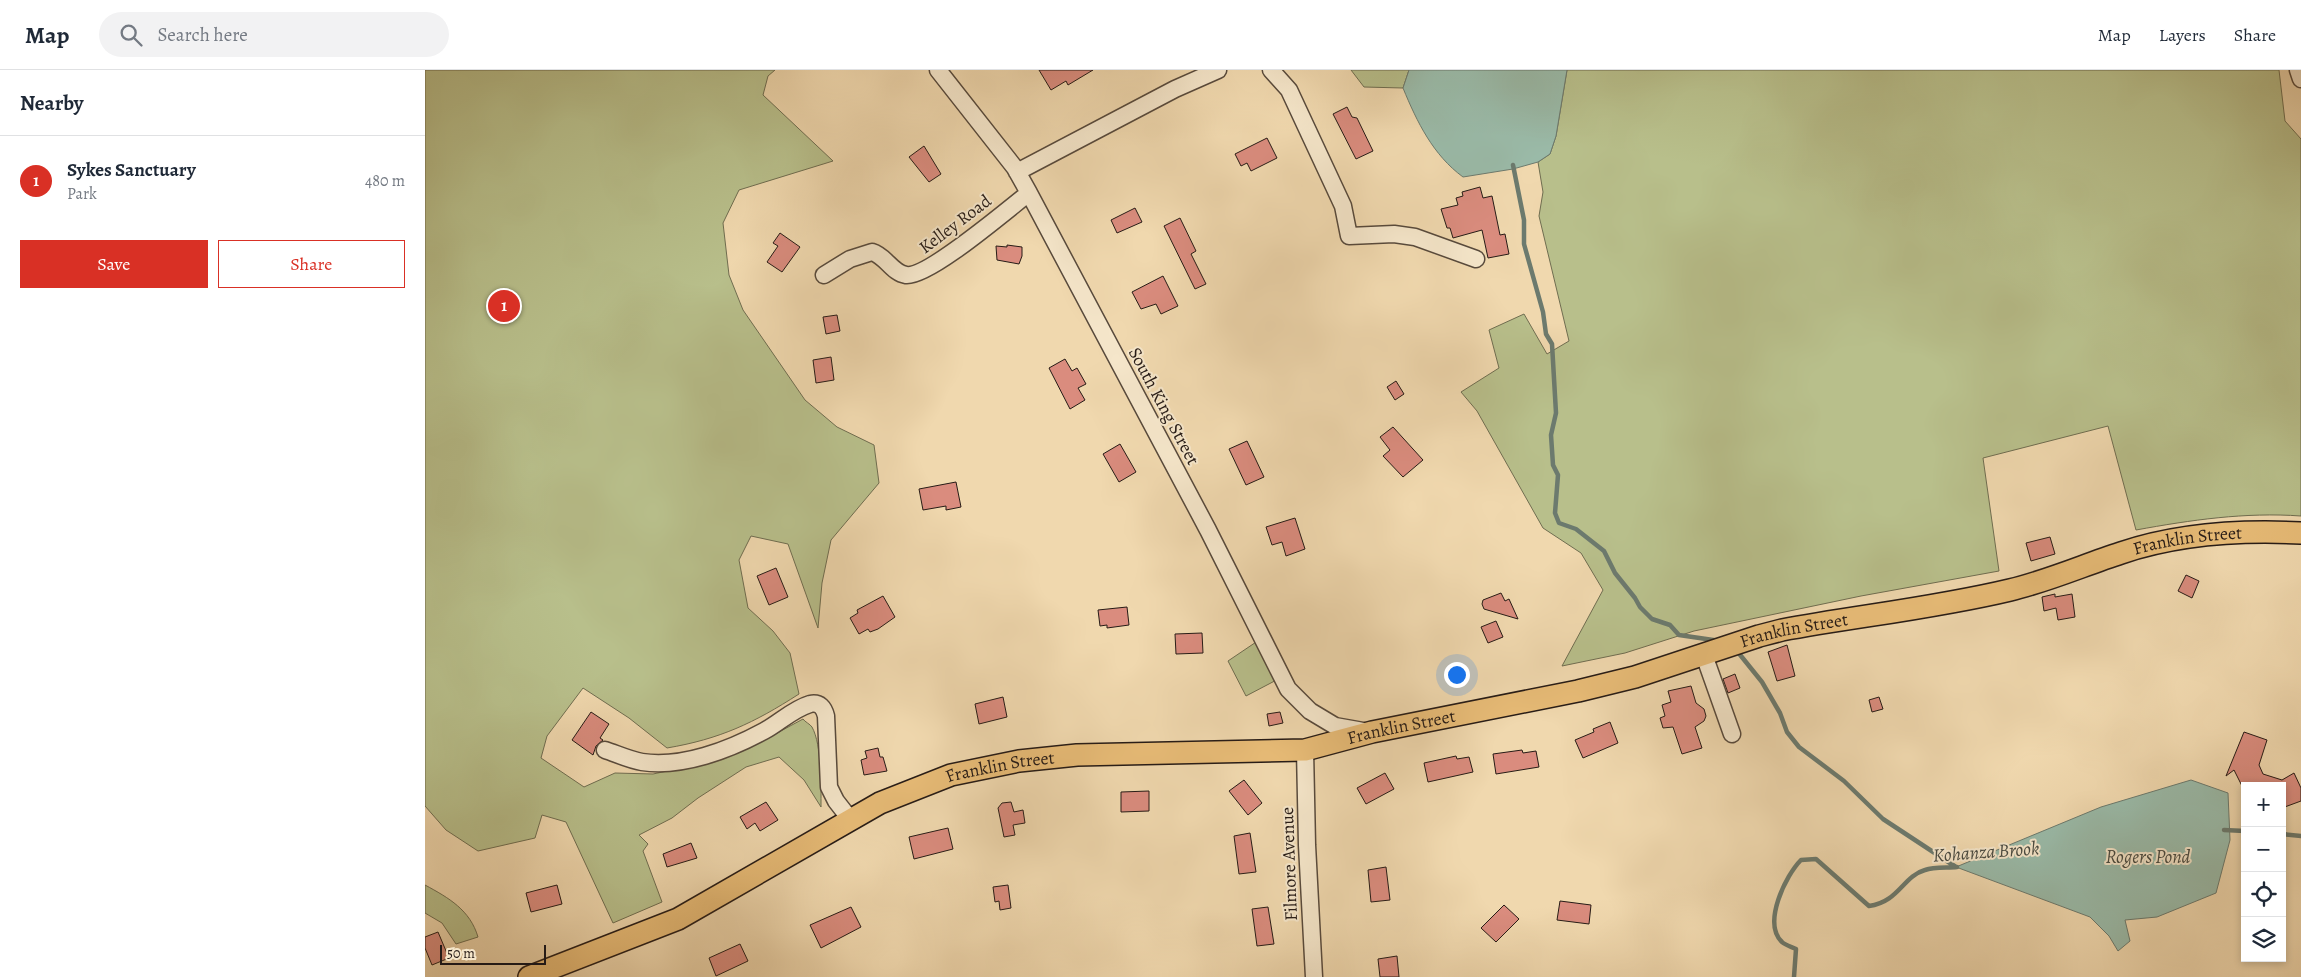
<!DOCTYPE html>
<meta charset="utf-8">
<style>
body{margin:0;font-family:Alegreya,serif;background:#f2f2f3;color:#1f2937}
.controls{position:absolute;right:15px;bottom:15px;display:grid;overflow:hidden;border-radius:0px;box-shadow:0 2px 8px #0003}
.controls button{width:45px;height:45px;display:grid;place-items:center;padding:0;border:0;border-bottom:1px solid #e0e1e3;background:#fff;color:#1f2937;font:25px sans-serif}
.scale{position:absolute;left:15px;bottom:12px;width:106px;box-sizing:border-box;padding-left:5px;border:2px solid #261b16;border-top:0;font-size:14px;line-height:18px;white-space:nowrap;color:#261b16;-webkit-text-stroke:4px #f5e6ca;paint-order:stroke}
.you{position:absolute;left:1031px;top:604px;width:18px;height:18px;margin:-12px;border:4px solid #fff;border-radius:50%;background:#1a73e8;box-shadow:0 0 0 8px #1a73e833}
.badge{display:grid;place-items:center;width:32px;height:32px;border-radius:50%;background:#d93025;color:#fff;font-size:16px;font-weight:700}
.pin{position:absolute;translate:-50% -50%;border:2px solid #fff;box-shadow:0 1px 5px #0006}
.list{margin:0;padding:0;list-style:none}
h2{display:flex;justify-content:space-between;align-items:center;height:65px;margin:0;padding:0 20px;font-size:21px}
h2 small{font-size:16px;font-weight:400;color:#747a83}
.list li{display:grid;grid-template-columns:32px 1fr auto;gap:15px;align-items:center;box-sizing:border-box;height:90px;padding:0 20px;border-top:1px solid #e0e1e3}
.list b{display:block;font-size:19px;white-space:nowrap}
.list p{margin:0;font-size:16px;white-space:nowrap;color:#747a83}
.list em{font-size:16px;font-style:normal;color:#747a83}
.actions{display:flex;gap:10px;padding:15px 20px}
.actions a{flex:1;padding:11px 0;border:1px solid #d93025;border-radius:0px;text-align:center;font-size:18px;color:#d93025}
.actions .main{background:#d93025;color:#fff}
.icon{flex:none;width:28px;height:28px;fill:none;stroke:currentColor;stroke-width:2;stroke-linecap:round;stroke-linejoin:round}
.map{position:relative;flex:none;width:1876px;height:907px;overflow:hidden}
header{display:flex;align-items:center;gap:30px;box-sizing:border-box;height:70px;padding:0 25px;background:#fff;border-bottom:1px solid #e0e1e3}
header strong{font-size:24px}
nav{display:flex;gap:28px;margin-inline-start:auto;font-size:18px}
.search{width:350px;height:45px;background:#f2f2f3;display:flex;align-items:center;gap:12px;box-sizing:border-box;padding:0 18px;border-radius:28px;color:#747a83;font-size:19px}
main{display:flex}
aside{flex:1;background:#fff}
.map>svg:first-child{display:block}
.green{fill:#b8bf8b;stroke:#6f6d50}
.water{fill:#9abaa8;stroke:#6c7a6e}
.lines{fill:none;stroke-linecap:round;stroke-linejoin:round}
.stream{stroke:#6c7a6e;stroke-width:4.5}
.building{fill:#da8c7e;stroke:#261b16}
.minor-casing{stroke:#584a3c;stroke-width:19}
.major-casing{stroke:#261b16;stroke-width:24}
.minor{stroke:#f5e6ca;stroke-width:16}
.major{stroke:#e8bc77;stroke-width:21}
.labels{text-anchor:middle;stroke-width:4;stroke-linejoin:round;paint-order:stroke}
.street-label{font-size:18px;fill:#261b16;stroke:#f5e6ca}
.water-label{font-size:19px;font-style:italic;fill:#494b42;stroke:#f5e6ca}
</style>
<header>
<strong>Map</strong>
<div class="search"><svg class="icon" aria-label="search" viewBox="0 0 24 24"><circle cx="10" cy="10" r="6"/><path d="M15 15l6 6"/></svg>Search here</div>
<nav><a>Map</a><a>Layers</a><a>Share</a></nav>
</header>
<main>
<aside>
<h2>Nearby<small></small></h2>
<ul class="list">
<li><span class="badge">1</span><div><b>Sykes Sanctuary</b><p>Park</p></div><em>480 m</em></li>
</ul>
<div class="actions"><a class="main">Save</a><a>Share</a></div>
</aside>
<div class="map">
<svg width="1876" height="907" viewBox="0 0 1876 907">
<rect width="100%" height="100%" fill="#f0d8ae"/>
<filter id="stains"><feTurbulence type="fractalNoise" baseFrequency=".004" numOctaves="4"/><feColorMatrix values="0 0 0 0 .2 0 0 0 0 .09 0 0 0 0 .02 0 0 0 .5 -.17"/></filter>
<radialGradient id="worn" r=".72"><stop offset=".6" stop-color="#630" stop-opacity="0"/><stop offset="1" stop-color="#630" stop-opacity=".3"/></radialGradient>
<path class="green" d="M0 0H350L343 6 338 25 408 91 314 120 298 153 304 205 318 240 380 330 412 357 449 375 454 413 406 470 397 513 393 558 363 474 326 466 314 490 323 538 348 561 365 583 374 624C329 653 295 669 242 678L204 648 158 618 122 666 116 688 159 717 190 703 228 704 285 692 330 675 378 649C380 652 385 654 387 657 397 675 396 717 396 737L379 710 354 687 321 697 273 728 247 748 214 765 223 774 218 781 237 832 188 853 141 752 117 745 110 768 53 781 21 760 0 736Z
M926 0H984L978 18 939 17Z
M1142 0H1854L1860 51 1876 69V446C1820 442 1766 450 1711 460L1683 356 1558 388 1574 501 1436 526 1269 561 1200 583 1137 596 1178 520 1156 483 1118 458 1052 341 1036 322 1074 298 1064 260 1099 244 1122 284 1144 271 1114 146 1118 122 1113 92 1125 84 1131 66Z
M843 564 863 604 821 626 803 591Z
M0 815C24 828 45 840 53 867L31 874 17 853 0 843Z"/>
<path class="water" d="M984 0H1142L1131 66 1125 84 1113 92 1088 99 1038 107C1008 85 992 52 978 18Z
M1766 710 1803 723 1805 770 1791 823 1732 847 1700 850 1705 871 1693 881 1684 866 1665 847 1531 797 1676 737Z"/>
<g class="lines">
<path class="stream" d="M1088 95 1099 150V174L1118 242 1121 264 1127 274 1131 343 1126 365 1128 395 1133 405 1130 443 1134 453 1151 459 1179 481 1190 503 1210 528 1215 537 1227 549 1245 555 1254 565 1295 571
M1312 581 1337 612 1355 643 1362 662 1374 677 1419 711 1458 749 1531 797
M1799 760 1820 761
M1857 764 1876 766
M1369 907 1371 879C1367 877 1360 875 1357 872 1337 853 1361 805 1376 790L1391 789 1444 836C1474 832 1478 806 1500 800 1509 797 1522 798 1532 797"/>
</g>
<path class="building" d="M614 0H668L643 15 641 11 626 20Z
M922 37 927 47 932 48 948 81 931 89 908 44Z
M842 68 852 88 826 101 822 93 816 96 810 84Z
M499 76 516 104 504 112 484 87Z
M1055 117 1058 128 1067 126 1075 165 1080 164 1084 184 1063 188 1057 160 1028 168 1025 158H1022L1016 139 1033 135 1031 128 1038 126 1037 122Z
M710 138 717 152 692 163 686 150Z
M755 148 771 181 766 184 781 214 770 219 739 156Z
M355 163 375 177 357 202 342 192 353 176 348 173Z
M582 175 597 177V186L594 194 572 190 571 176 582 177Z
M738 206 753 236 736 244 731 234 716 239 707 222Z
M412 245 415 261 401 264 398 247Z
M406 287 409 310 391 313 388 290Z
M640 289 647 301 652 298 661 314 653 318 660 330 645 339 624 298Z
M971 311 979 324 970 330 962 317Z
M968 357 998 390 978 407 958 386 965 380 955 367Z
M822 371 839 407 821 415 804 379Z
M695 374 711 402 694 412 678 384Z
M531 412 536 437 521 440V436L498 440 494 419Z
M870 448 880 479 861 486 857 472 847 475 841 457Z
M1625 467 1630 484 1606 491 1601 473Z
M351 498 363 527 344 535 332 506Z
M1761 505 1774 511 1767 528 1753 521Z
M1076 523 1080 531 1084 529 1093 549 1059 539 1057 534 1058 530Z
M1630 524V527L1647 524 1650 547 1633 550 1631 538 1619 541 1617 527Z
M458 526 470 547 453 559 445 562 443 559 434 564 425 548 433 543 432 540Z
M702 537 704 555 682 558V555L675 556 673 540Z
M1071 551 1078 567 1063 573 1056 557Z
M777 563 778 583 751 584 750 564Z
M1362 575 1370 606 1352 611 1343 582Z
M1310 604 1315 618 1303 623 1298 609Z
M1266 616 1271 633 1279 639 1281 646 1279 651 1270 657 1277 678 1257 684 1248 657 1238 658 1235 648 1240 646 1237 635 1246 632 1243 621Z
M578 627 582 647 554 654 550 634Z
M1454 627 1458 639 1447 642 1444 630Z
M166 642 184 654 175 668 178 670 171 676 168 685 147 670Z
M855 642 858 653 844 656 842 644Z
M1185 652 1193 673 1158 688 1150 670 1169 662 1168 659Z
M1819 662 1842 670 1834 695 1838 704 1857 710 1869 703 1876 718V731L1857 738V716H1817L1809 700 1801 706Z
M453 678 455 687H458L462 701 439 705 436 690 442 688 440 681Z
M1097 680 1098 683 1111 681 1114 697 1071 704 1068 684Z
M1031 686 1032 689 1044 687 1048 702 1003 712 999 693Z
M960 703 969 719 941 734 932 718Z
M819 710 837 733 823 745 804 721Z
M724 721V741L696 742V722Z
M341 732 353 750 335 761 330 753 322 759 315 747Z
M586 732 589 742 598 740 600 753 588 755 590 765 579 767 573 738 577 733Z
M523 758 528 779 489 789 484 767Z
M825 763 831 802 814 804 809 766Z
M266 773 272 788 242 797 238 784Z
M961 797 965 830 946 832 943 800Z
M132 815 137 834 106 842 101 823Z
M583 815 586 838 575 840 574 831 570 832 568 817Z
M1135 831 1166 835 1164 854 1132 850Z
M1079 835 1094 849 1071 872 1056 858Z
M426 837 436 857 396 878 385 855Z
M843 837 849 874 832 876 827 839Z
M13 862 24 888 7 895 0 878V867Z
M315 874 323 891 291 906 284 888Z
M972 886 974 907H955L953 889Z"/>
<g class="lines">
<g class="minor-casing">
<path id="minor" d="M513 0 590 98 604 123 783 460 863 619 885 641 910 656 944 662
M846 0 864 20 918 136 924 166 969 164 990 167 1051 189
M1873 0 1876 9
M592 102 750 19 793 0
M399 205 425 189 447 182C461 186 467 203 481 205 503 208 583 139 604 123
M1279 585 1307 664
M180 680C192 684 205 690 217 692 257 698 304 680 339 661 354 653 368 639 385 634 395 632 399 638 401 646L404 717 411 731 425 749
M880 680 882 775 889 907"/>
</g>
<g class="major-casing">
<g id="major">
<path id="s1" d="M104 907 253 849 455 733 526 705 594 691 652 685 880 680 947 662 1153 621 1210 607 1334 566 1357 560C1433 546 1510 538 1585 520 1623 511 1659 495 1696 483 1752 464 1817 460 1876 463"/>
</g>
</g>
<use href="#minor" class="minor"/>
<use href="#major" class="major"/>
</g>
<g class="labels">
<g class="street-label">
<text transform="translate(530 154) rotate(-37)" y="6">Kelley Road</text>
<text transform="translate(739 336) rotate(62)" y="6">South King Street</text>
<text dy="6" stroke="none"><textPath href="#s1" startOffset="1734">Franklin Street</textPath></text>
<text dy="6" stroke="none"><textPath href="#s1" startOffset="1329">Franklin Street</textPath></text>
<text dy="6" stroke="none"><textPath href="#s1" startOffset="924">Franklin Street</textPath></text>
<text dy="6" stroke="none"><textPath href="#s1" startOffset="519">Franklin Street</textPath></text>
<text transform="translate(864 794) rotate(-92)" y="6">Filmore Avenue</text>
</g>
<g class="water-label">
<text transform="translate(1561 781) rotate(-4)" y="7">Kohanza Brook</text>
<text x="1723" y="793">Rogers Pond</text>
</g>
</g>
<rect width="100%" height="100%" filter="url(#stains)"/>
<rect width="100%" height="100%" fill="url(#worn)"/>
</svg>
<div class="controls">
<button>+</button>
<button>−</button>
<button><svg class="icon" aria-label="locate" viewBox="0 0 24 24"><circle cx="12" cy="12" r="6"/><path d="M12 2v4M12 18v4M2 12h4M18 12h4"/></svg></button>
<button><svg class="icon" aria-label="layers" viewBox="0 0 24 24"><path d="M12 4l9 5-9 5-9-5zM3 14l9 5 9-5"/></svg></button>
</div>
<div class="scale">50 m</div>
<div class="you"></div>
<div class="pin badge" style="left:79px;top:236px">1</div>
</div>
</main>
